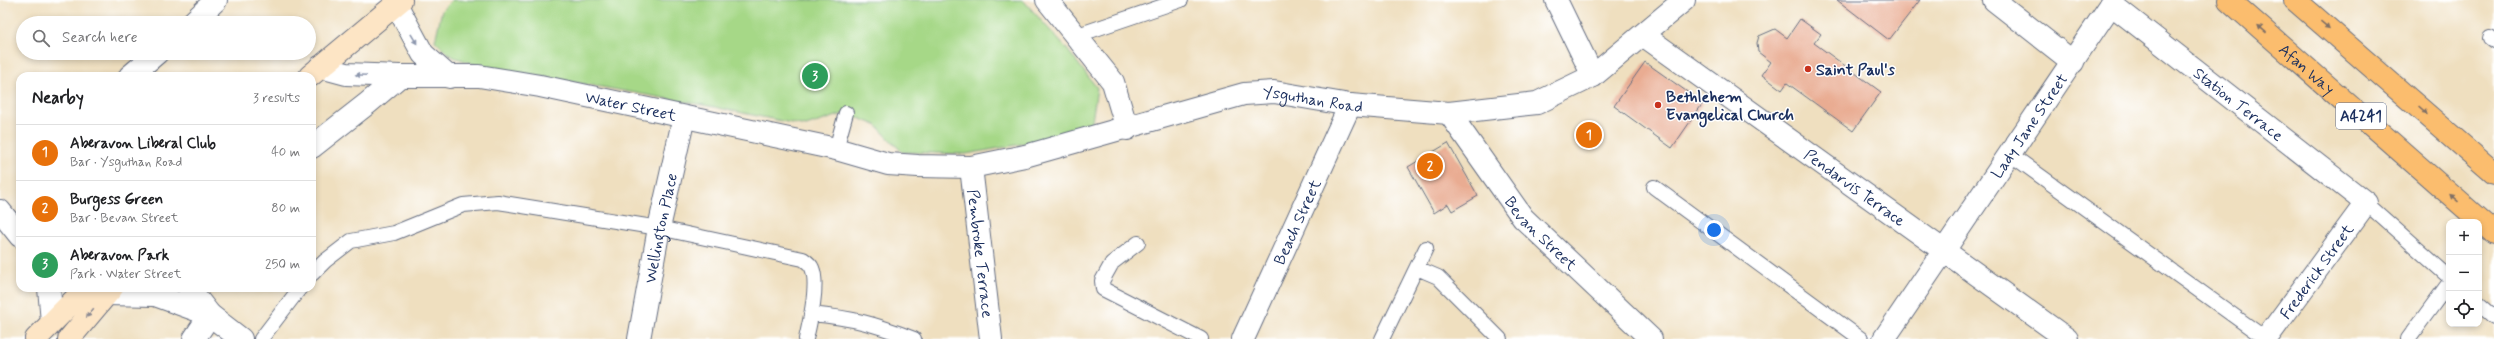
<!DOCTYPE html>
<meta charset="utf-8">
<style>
body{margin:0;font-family:Mynerve,sans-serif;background:#f2f2f2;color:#202124}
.controls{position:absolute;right:12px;bottom:12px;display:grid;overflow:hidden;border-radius:8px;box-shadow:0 2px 6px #0003}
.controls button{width:36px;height:36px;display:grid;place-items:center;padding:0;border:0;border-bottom:1px solid #e0e0e0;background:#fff;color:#202124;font:20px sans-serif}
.you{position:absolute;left:1714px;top:230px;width:14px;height:14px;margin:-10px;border:3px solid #fff;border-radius:50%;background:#1a73e8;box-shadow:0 0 0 6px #1a73e833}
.badge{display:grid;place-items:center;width:26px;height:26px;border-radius:50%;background:#c8321e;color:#fff;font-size:13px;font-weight:700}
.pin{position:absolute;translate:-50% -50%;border:2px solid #fff;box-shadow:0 1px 4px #0006}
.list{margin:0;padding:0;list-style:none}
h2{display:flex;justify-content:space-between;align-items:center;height:52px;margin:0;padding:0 16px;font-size:17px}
h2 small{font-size:13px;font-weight:400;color:#757577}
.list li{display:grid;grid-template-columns:26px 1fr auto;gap:12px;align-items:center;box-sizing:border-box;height:56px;padding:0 16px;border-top:1px solid #e0e0e0}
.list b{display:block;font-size:15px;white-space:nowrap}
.list p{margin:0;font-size:13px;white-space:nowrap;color:#757577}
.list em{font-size:13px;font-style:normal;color:#757577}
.icon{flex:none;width:22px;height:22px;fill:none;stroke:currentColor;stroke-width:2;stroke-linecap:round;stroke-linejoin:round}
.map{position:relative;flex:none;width:2494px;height:339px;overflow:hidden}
.search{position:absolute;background:#fff;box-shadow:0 2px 6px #0003;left:16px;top:16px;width:300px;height:44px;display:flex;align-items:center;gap:10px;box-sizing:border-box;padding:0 14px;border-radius:22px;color:#757577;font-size:15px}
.panel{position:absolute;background:#fff;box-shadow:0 2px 6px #0003;left:16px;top:72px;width:300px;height:220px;border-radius:12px}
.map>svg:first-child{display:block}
.green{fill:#a6d887;stroke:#608472}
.building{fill:#e9ac92}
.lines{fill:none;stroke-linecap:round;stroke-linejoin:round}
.lane-casing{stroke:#656d80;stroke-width:16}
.street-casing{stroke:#656d80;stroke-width:24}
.secondary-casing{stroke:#656d80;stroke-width:24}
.primary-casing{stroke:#656d80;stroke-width:24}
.lane{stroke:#fff;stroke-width:14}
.street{stroke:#fff;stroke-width:22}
.secondary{stroke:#fde5c5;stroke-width:22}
.primary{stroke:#fbbd6e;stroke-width:22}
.oneway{fill:#806f65}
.oneway2{fill:#8d97ae}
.oneway3{fill:#8c8a92}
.poi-dot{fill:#c8321e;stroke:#fff;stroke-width:1.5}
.labels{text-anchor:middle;stroke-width:3;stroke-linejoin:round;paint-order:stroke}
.shield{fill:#fff;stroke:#5f6d8e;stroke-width:1}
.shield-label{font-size:15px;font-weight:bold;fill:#1b2f5e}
.poi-label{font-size:16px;font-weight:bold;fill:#1b2f5e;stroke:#fff;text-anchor:start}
.street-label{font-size:16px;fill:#1b2f5e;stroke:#fff}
</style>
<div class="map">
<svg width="2494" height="339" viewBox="0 0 2494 339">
<rect width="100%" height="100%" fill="#fff"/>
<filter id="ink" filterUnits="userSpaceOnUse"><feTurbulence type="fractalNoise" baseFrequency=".025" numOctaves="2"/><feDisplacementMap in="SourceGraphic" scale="8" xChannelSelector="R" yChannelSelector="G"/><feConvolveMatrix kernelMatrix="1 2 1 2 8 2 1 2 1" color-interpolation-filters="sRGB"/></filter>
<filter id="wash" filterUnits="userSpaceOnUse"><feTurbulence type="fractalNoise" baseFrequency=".012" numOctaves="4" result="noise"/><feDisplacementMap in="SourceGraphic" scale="16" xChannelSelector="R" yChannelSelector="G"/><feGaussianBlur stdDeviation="0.9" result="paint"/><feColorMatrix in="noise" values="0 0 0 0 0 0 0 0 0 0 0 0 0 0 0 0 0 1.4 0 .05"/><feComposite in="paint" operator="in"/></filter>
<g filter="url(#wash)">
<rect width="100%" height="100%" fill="#efdfbf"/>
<path class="green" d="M452 0H1023L1066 48 1097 88 1091 128 1017 145 966 154 902 152 876 125 846 113 806 126 709 106 477 65 451 56 435 41 442 10Z"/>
<g id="blocks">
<path class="building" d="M1837 0H1920L1889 40Z
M1800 19 1821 34 1814 43 1881 92 1853 131 1787 83 1782 90 1762 75 1771 62 1758 52 1757 43 1759 36 1775 29 1787 38Z
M1645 62 1703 103 1672 148 1614 106Z
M1448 143 1478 196 1452 211 1448 204 1434 213 1408 167Z"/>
</g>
</g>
<g filter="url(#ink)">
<use href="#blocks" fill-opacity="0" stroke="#656d80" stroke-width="1"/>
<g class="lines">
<g class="lane-casing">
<path id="lane" d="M1075 36 1181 0
M2490 38 2494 41
M836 149 846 113
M2010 154 2266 339
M1654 187 1861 339
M2366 203 2449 277
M1138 243 1112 263 1102 281 1103 289 1201 339
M1417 268 1438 277 1500 339
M312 274 325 261 351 241 394 233 463 205 498 202 659 228 803 259C806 261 811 265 812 268 819 284 810 322 806 339
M2479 304 2494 317
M811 314C853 318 875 324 914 339
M261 339 300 288
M1382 339 1426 248
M2408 339 2449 283"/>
</g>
<g class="street-casing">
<g id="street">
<path d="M1047 0 1113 82 1127 129"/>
<path d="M1556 0 1593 76"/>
<path d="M1994 0 2073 62"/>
<path d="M396 4 423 54 449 77"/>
<path id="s1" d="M2111 4 2366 203 2266 339"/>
<path d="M192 23 216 0"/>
<path id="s2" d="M1643 35 2067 339"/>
<path d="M320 67 346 74 400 76"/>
<path d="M130 76 157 53"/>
<path id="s3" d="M1449 113 1523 218 1651 339"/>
<path id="s4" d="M312 147 368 103 400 76H479L540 86 836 149 888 164 918 166 971 167 1025 156 1244 94 1274 92 1350 105 1449 113 1537 103 1593 76 1684 0"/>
<path id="s5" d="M971 167 991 339"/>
<path d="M0 211 20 236"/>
<path d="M49 288 52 322"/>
<path d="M189 288 210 315 194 339"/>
<path d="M106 294 155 295 210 315 241 339"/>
<path id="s6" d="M639 339 659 228 684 117"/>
<path id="s7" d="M1243 339 1350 105"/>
<path id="s8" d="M1884 339 2114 0"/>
</g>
</g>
<g class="secondary-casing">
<path id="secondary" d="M310 76 401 0
M36 339 86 288
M69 339 112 288"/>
</g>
<g class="primary-casing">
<g id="primary">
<path id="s9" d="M2229 0 2494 233"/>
<path d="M2295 0 2494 173"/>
</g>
</g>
<use href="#lane" class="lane"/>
<use href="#street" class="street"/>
<use href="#secondary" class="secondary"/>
<use href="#primary" class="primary"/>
</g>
<defs><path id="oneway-solid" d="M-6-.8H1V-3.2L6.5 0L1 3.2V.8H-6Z"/></defs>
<g class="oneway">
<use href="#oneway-solid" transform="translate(2325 25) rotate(40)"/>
<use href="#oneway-solid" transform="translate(2262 29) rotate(-139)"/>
<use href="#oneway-solid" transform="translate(2423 110) rotate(42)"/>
<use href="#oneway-solid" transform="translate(2454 198) rotate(-139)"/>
</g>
<g class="oneway2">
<use href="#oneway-solid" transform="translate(414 39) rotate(59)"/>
<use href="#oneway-solid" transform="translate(361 75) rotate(-177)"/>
</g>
<use class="oneway3" href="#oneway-solid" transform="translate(90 313) rotate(129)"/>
</g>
<g class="poi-dot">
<circle cx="1808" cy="69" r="4"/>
<circle cx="1658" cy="105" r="4"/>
</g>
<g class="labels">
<rect class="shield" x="2336" y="103" width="50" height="26" rx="3"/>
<g class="shield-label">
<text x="2361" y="121">A4241</text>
</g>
<g class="poi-label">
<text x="1816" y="75">Saint Paul's</text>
<text x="1666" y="102">Bethlehem<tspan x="1666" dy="18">Evangelical Church</tspan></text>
</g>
<g class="street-label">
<text dy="6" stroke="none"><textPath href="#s9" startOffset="104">Afan Way</textPath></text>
<text dy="6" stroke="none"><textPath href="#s4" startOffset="1046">Ysguthan Road</textPath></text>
<text dy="6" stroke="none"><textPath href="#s1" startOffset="162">Station Terrace</textPath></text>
<text dy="6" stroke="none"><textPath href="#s4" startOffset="347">Water Street</textPath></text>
<text dy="6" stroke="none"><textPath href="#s8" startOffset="258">Lady Jane Street</textPath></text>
<text dy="6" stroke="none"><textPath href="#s2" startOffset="261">Pendarvis Terrace</textPath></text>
<text dy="6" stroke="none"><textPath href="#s7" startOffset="129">Beach Street</textPath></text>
<text dy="6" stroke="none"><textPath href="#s6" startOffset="113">Wellington Place</textPath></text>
<text dy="6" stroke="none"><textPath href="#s3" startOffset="152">Bevan Street</textPath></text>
<text dy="6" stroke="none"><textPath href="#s5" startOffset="87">Pembroke Terrace</textPath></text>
<text transform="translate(2316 271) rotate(-54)" y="6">Frederick Street</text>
</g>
</g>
</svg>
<div class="controls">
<button>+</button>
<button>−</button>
<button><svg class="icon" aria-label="locate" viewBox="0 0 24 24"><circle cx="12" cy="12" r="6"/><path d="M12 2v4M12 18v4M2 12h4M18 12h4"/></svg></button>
</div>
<div class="you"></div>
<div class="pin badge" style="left:1589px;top:135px;background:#e8710a">1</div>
<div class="pin badge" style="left:1430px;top:166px;background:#e8710a">2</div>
<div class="pin badge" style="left:815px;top:76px;background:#2e9e5b">3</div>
<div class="search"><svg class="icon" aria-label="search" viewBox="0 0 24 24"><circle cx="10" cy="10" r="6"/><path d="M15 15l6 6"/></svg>Search here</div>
<section class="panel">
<h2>Nearby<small>3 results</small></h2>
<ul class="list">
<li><span class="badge" style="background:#e8710a">1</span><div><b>Aberavon Liberal Club</b><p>Bar · Ysguthan Road</p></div><em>40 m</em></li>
<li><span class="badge" style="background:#e8710a">2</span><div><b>Burgess Green</b><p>Bar · Bevan Street</p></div><em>80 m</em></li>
<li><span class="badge" style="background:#2e9e5b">3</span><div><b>Aberavon Park</b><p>Park · Water Street</p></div><em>250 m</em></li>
</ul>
</section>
</div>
